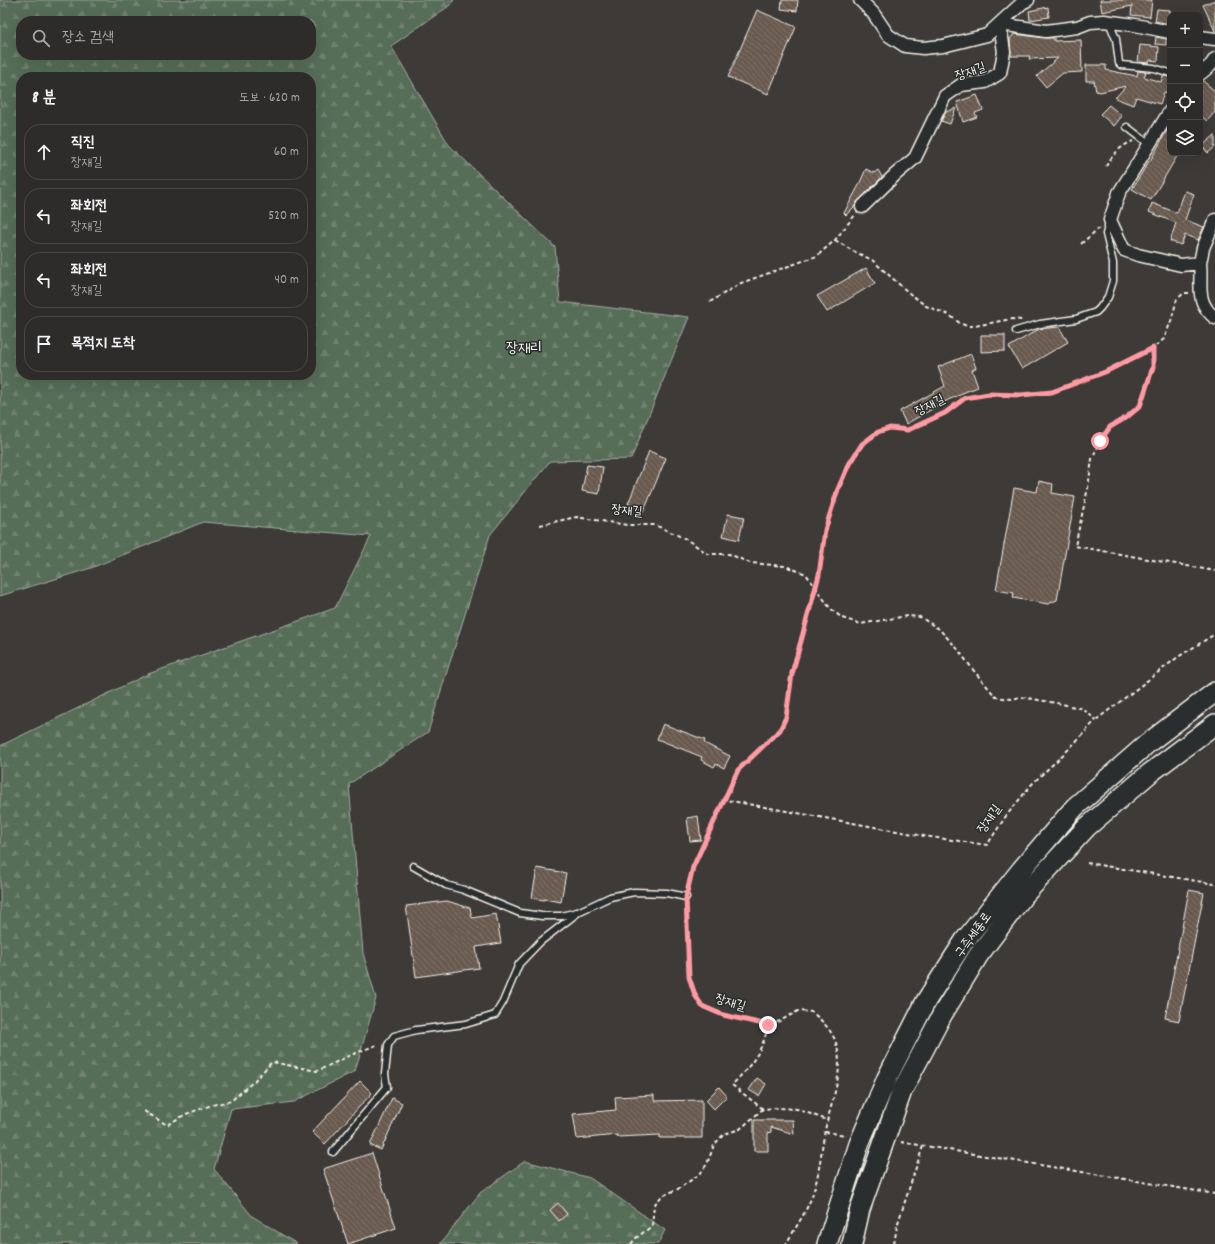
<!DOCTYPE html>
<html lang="ko">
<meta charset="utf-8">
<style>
body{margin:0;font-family:Dekko,"Poor Story",sans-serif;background:#3a3836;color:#f1f3f6}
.controls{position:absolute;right:12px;top:12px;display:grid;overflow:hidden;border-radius:8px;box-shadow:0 4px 16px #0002}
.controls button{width:36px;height:36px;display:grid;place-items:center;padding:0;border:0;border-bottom:1px solid #494847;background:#2e2c2a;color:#f1f3f6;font:20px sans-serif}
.stop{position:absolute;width:12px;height:12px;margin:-9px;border:3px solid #ff9aa2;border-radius:50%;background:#fff}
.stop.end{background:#ff9aa2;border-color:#fff;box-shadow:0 1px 4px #0008}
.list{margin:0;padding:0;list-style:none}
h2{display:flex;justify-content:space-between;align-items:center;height:52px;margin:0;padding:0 16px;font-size:17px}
h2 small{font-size:13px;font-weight:400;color:#a7a7a8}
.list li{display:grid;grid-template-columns:26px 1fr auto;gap:12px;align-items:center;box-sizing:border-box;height:56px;margin:0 8px 8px;padding:0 8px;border:1px solid #494847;border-radius:16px}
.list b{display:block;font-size:15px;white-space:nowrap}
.list p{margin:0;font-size:13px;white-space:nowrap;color:#a7a7a8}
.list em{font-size:13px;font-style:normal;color:#a7a7a8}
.icon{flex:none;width:22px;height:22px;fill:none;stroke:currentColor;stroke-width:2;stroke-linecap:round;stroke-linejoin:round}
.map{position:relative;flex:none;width:1215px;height:1244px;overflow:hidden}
.search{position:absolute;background:#2e2c2a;box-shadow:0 4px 16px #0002;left:16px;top:16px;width:300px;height:44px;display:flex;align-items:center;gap:10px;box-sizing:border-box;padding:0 14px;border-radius:16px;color:#a7a7a8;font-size:15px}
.panel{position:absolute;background:#2e2c2a;box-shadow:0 4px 16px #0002;left:16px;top:72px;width:300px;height:308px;border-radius:16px}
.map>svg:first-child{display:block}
.forest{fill:url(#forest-firs);stroke:#a5afa0;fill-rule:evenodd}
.building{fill:url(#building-back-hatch);stroke:#f4f1e8}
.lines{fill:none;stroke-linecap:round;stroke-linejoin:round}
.service-casing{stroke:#f4f1e8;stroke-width:9}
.minor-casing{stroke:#f4f1e8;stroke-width:15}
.trunk-casing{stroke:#f4f1e8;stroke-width:22}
.path{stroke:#f4f1e8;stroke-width:2;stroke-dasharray:4 3;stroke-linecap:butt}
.service{stroke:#2a2d2e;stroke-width:6}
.minor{stroke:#2a2d2e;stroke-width:12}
.trunk{stroke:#2a2d2e;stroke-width:19}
.route{stroke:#ff9aa2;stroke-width:5}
.labels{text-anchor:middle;stroke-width:3;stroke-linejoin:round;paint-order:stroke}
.street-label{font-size:13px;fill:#f4f1e8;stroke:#2a2d2e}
.quarter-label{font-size:15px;fill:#f4f1e8;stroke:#2a2d2e}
</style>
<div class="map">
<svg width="1215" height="1244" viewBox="0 0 1215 1244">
<defs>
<pattern id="forest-firs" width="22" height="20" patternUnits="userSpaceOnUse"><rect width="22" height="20" fill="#566d59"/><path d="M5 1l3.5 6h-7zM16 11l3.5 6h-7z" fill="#6f8271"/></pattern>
<pattern id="building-back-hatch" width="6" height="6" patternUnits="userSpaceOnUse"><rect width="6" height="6" fill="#695a50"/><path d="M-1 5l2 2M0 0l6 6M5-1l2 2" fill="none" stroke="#7f7269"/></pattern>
</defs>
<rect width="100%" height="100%" fill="#3d3a38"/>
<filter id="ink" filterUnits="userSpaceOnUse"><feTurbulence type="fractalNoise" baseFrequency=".025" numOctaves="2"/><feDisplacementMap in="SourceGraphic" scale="8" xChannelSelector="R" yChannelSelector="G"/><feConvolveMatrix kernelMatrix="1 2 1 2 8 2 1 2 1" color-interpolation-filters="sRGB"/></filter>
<g filter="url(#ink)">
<path class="forest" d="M0 0H454L449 6 391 46 449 145 555 247 560 302 689 317 631 459 550 461 490 535 428 732 349 784 363 953 376 998 355 1071 294 1102 231 1109 214 1169 252 1216 297 1244H0V746L148 674 335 608 371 536 203 522 91 568 0 596ZM21 21H311V55H21ZM21 77H311V375H21Z
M525 1161 590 1178 665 1230 658 1244H440L480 1193Z"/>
<path class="building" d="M782 0H798L797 11 781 9Z
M1100 0H1152L1150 17 1131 15 1132 6 1102 12Z
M1215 0V31L1203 5Z
M1048 7 1049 17 1030 20 1029 11Z
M1157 9 1170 10V24L1155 21Z
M757 10 796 27 768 94 728 77Z
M1014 34 1045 38H1054V41L1081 40 1082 72 1063 73 1046 87 1037 76 1058 58 1029 59 1030 56H1011L1010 39Z
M1156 37 1166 39V45L1155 44Z
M1140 45 1159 47 1158 61 1150 60 1149 63 1138 62Z
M1086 65H1106V70L1137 76 1138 71 1146 72 1144 77 1161 82 1163 76 1170 77V93L1164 92 1160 104 1136 97 1133 105 1115 98 1126 86 1100 92 1096 91 1094 81H1086Z
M1200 81H1203L1215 91V112L1207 121 1200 115Z
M977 95 983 110 975 113 977 117 963 122 957 102Z
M1109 105 1122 116 1114 126 1100 114Z
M956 108 950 124 941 121 946 112Z
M1170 125V153H1179L1151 200 1132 189 1149 161H1150Z
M1215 135V147L1208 153 1202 146Z
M866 169 874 173 878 170 882 177 857 202 855 206 846 215 844 213 858 187Z
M1185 191 1194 194 1185 220 1204 227 1198 240 1185 235 1181 245 1170 241 1176 223 1149 212 1152 203 1177 213Z
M866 268 875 283 827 312 817 296Z
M1059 327 1068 342 1022 369 1009 347 1039 329Z
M981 335H1005V351L981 352Z
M971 354 976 368 972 370 978 387 962 393V394L948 400 906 424 900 411 945 386 938 367Z
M649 451 666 458 644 511 628 504Z
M587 465 603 467 599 494 582 491Z
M1039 481 1053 484 1052 493 1075 497 1057 600 1048 604 1013 598 1014 593 996 590 1014 488 1037 492Z
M728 514 744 517 739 540 723 536Z
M663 724 705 740 704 743 730 756 724 768 716 764 714 767 701 760 702 757 657 739Z
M698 816 701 840 690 841 687 818Z
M537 868 566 873 561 902 544 899V900L532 898Z
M1189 890 1204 893 1179 1021 1165 1018Z
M447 901 470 908 472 918 496 914 501 943 476 947 479 968 416 977 406 906Z
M757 1078 766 1084 759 1096 749 1090Z
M360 1081 372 1093 325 1144 312 1132Z
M719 1087 727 1096 714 1109 706 1100Z
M654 1095V1101L702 1100V1138H660V1135L617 1137V1135L577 1139 573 1114 616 1110 615 1097Z
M392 1098 402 1103 381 1150 370 1145Z
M754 1120H793L794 1134 771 1127V1132L768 1133V1151H754Z
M372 1153 396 1228 348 1244 323 1169Z
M558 1203 567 1214 559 1221 550 1210Z"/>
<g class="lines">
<g class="service-casing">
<path id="service" d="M1109 22 1116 39 1119 63 1121 65 1154 68 1170 73
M1127 127 1149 144
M1016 331 1040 324 1076 319 1096 312 1100 308 1108 297 1113 281V263L1106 234 1109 222
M413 866 446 885 464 890 520 913 542 916H561L577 912
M333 1152 387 1087 385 1074 388 1045 394 1036 416 1030 466 1024 495 1015 503 1002 519 964 540 942 580 911 610 897 634 892 667 893 686 897"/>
</g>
<g class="minor-casing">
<path id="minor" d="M860 0 873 13 888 35 905 46 923 48 943 46 987 35 1022 3 1028 0
M1000 24 1046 31 1077 27 1090 22 1104 21 1135 25 1170 32
M1200 37 1215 39
M1200 74 1211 65 1215 59
M1170 111 1119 193 1110 220 1124 250 1138 255 1181 265 1200 263 1203 248 1215 220
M862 207 896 174 915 158 945 96 961 85 985 82 1000 73 1004 52 1000 24
M1200 263C1202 277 1197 296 1206 308 1208 312 1212 315 1215 318"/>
</g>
<g class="trunk-casing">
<path id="trunk" d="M827 1244 859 1144 887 1078 926 1001 965 940 1021 870 1075 807 1148 743 1215 692
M852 1244 860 1209 902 1091 942 1015 978 956 1024 895 1087 827 1150 773 1215 724"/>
</g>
<path class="path" d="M1106 166C1113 155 1120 146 1133 141
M835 240 853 251 872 260 909 293 926 306 949 315 961 324 968 326H975L1011 319 1022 320
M1081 244 1099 228
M1189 293H1184L1177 299 1171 321 1164 339 1153 348V367L1140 406 1127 417 1110 427 1100 441 1092 459 1088 488 1075 546 1215 571
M710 302 741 283 817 256 835 240 855 215
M540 525 576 517 627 525H655L686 539 708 554H729L750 563 785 566 806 574 830 608 842 618 861 624 906 616 920 617 939 629 956 647 974 671 996 697 1011 699 1021 697 1062 704 1083 709 1096 720 1069 749 1032 784 1006 816 987 845 924 836 726 800
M1096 720 1178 657 1215 634
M1087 863 1215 884
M687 889 693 867 738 770 780 730 786 717 791 674 819 575 825 530 838 489 849 464 863 444 878 432 890 428 907 430 945 413 965 398 989 394 1021 395 1052 392 1105 372 1153 348
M686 905 689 977 695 995 702 1006 723 1015 768 1025 780 1021 798 1011 812 1012C822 1021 832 1030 836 1043 845 1072 831 1102 825 1130 821 1151 820 1172 813 1193 807 1211 796 1227 786 1244
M763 1109 732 1085C750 1066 763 1052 768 1025
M144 1111 167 1125 186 1114 212 1105 231 1101 254 1081 272 1062 317 1071 351 1055 379 1044
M825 1132 846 1135
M901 1142 1215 1194
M631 1244 636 1238 652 1226 654 1205 662 1196 678 1189 700 1174 707 1164 714 1145 724 1134 740 1129 763 1109 778 1108 797 1109 827 1120
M894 1244 897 1226 923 1146"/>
<use href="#service" class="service"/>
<use href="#minor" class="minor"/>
<use href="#trunk" class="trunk"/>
</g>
</g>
<g class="lines" filter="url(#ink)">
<path class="route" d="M768 1025 723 1015 702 1006 695 995 689 977 686 897 693 867 738 770 780 730 786 717 792 674 819 575 825 530 838 489 849 464 862 444 878 432 890 428 908 430 945 413 965 398 989 394 1021 395 1052 392 1105 372 1153 348V367L1140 406 1127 417 1110 427 1100 441"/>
</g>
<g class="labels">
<g class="street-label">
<text transform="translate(970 70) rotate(-19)" y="5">장재길</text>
<text transform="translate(929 404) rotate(-27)" y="5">장재길</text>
<text transform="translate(627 509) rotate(5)" y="5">장재길</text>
<text transform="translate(988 818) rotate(-55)" y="5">장재길</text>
<text transform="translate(972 934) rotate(-54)" y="5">구즉세종로</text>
<text transform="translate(731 1001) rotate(17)" y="5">장재길</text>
</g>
<g class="quarter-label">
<text x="524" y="352">장재리</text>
</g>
</g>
</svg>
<div class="controls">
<button>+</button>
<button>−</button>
<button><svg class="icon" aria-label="locate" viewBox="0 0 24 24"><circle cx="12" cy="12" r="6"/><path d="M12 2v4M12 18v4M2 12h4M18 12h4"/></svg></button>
<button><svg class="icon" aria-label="layers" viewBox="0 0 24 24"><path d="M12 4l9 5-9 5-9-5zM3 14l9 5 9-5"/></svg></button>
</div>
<div class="stop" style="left:1100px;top:441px"></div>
<div class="stop end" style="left:768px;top:1025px"></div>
<div class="search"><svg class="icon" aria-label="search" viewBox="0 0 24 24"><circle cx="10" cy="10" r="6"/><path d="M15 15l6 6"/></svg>장소 검색</div>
<section class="panel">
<h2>8 분<small>도보 · 620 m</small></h2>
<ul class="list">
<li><svg class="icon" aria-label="ahead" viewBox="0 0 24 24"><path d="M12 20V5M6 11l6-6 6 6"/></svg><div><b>직진</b><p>장재길</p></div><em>60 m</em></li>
<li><svg class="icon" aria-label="left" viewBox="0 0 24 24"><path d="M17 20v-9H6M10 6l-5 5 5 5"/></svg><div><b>좌회전</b><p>장재길</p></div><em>520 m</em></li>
<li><svg class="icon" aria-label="left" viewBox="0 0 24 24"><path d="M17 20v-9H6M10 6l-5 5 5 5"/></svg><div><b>좌회전</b><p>장재길</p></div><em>40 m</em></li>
<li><svg class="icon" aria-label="arrive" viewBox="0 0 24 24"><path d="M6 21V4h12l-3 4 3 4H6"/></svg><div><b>목적지 도착</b></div></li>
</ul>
</section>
</div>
